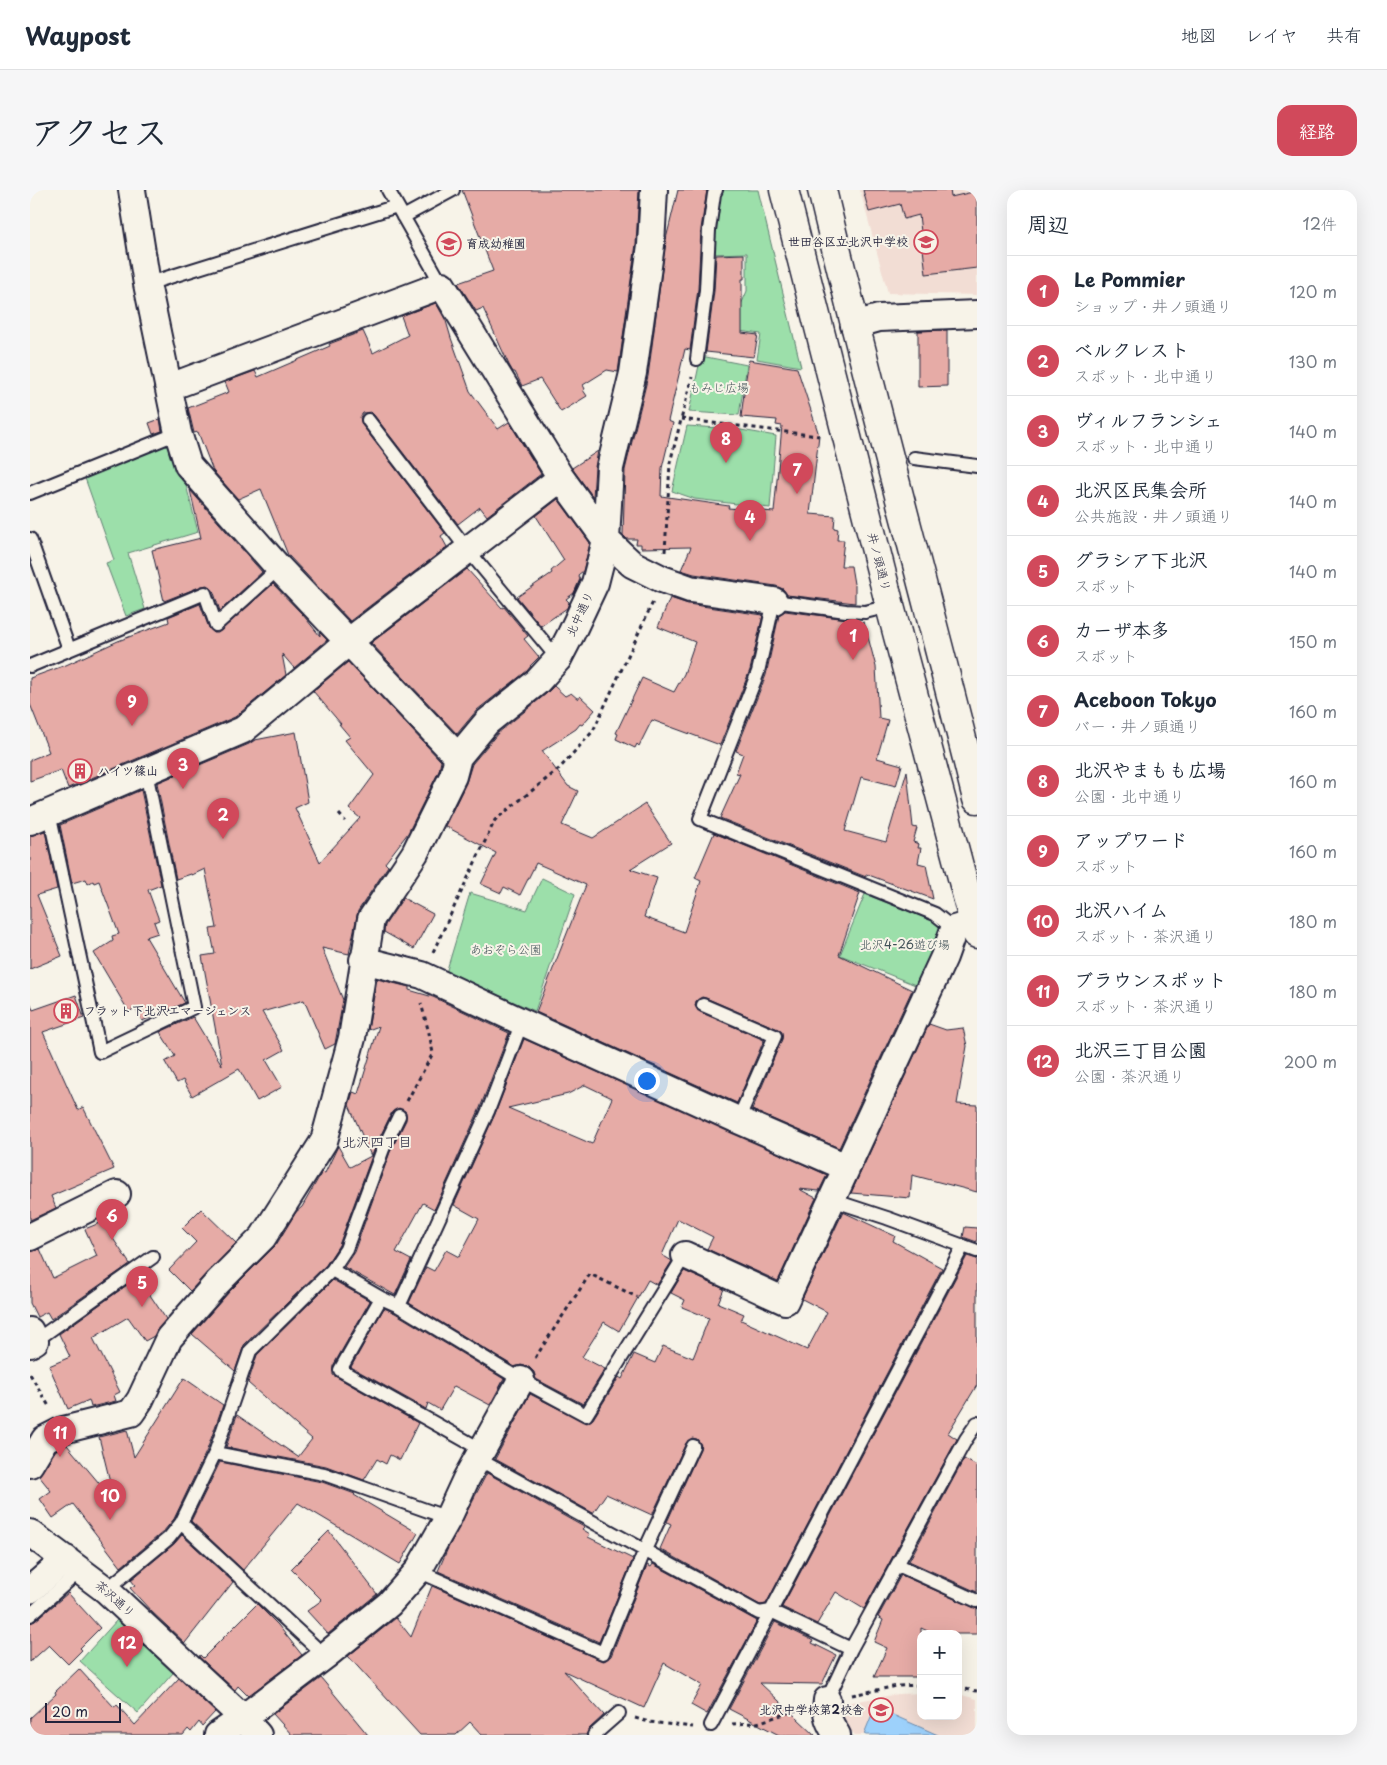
<!DOCTYPE html>
<html lang="ja">
<meta charset="utf-8">
<style>
body{margin:0;font-family:"Playpen Sans","Klee One",sans-serif;background:#f6f6f7;color:#1f2937}
.controls{position:absolute;right:15px;bottom:15px;display:grid;overflow:hidden;border-radius:10px;box-shadow:0 5px 20px #0002}
.controls button{width:45px;height:45px;display:grid;place-items:center;padding:0;border:0;border-bottom:1px solid #e0e1e3;background:#fff;color:#1f2937;font:25px sans-serif}
.scale{position:absolute;left:15px;bottom:12px;width:76px;box-sizing:border-box;padding-left:5px;border:2px solid #22223b;border-top:0;font-size:14px;line-height:18px;white-space:nowrap;color:#22223b;-webkit-text-stroke:4px #f7f3e8;paint-order:stroke}
.you{position:absolute;left:616px;top:890px;width:18px;height:18px;margin:-12px;border:4px solid #fff;border-radius:50%;background:#1a73e8;box-shadow:0 0 0 8px #1a73e833}
.badge{display:grid;place-items:center;width:32px;height:32px;border-radius:50%;background:#d1495b;color:#fff;font-size:16px;font-weight:700}
.pin{position:absolute;translate:-50% -41px;filter:drop-shadow(0 1px 2px #0008)}
.pin::after{content:'';position:absolute;top:26px;width:18px;height:15px;background:inherit;clip-path:polygon(0 0,100% 0,50% 100%)}
.list{margin:0;padding:0;list-style:none}
h2{display:flex;justify-content:space-between;align-items:center;height:65px;margin:0;padding:0 20px;font-size:21px}
h2 small{font-size:16px;font-weight:400;color:#747a83}
.list li{display:grid;grid-template-columns:32px 1fr auto;gap:15px;align-items:center;box-sizing:border-box;height:70px;padding:0 20px;border-top:1px solid #e0e1e3}
.list b{display:block;font-size:19px;white-space:nowrap}
.list p{margin:0;font-size:16px;white-space:nowrap;color:#747a83}
.list em{font-size:16px;font-style:normal;color:#747a83}
.map{position:relative;flex:none;width:947px;height:1545px;overflow:hidden;border-radius:15px}
header{display:flex;align-items:center;gap:30px;box-sizing:border-box;height:70px;padding:0 25px;background:#fff;border-bottom:1px solid #e0e1e3}
header strong{font-size:24px}
nav{display:flex;gap:28px;margin-inline-start:auto;font-size:18px}
.intro{display:flex;align-items:center;justify-content:space-between;box-sizing:border-box;height:120px;padding:0 30px}
h1{margin:0;font-size:35px}
.button{padding:12px 22px;border-radius:15px;background:#d1495b;color:#fff;font-size:18px;font-weight:700}
main{display:flex;gap:30px;padding:0 30px}
aside{flex:1;background:#fff;border-radius:15px;box-shadow:0 5px 20px #0002}
.map>svg:first-child{display:block}
.built{fill:#f2ddd4}
.green{fill:#9cdfaa;stroke:#5f8072}
.water{fill:#9dd1fb;stroke:#6c8bae}
.building{fill:#e6aba6;stroke:#22223b;fill-rule:evenodd}
.lines{fill:none;stroke-linecap:round;stroke-linejoin:round}
.lane-casing{stroke:#22223b;stroke-width:16}
.street-casing{stroke:#22223b;stroke-width:30}
.secondary-casing{stroke:#22223b;stroke-width:31}
.path{stroke:#22223b;stroke-width:3;stroke-dasharray:4 4;stroke-linecap:butt}
.lane{stroke:#f7f3e8;stroke-width:12}
.street{stroke:#f7f3e8;stroke-width:26}
.secondary{stroke:#f7f3e8;stroke-width:28}
.labels{text-anchor:middle;stroke-width:4;stroke-linejoin:round;paint-order:stroke}
.poi-label{font-size:12px;font-weight:bold;fill:#22223b;stroke:#f7f3e8;text-anchor:start}
.park-label{font-size:12px;fill:#405157;stroke:#f7f3e8}
.street-label{font-size:12px;fill:#22223b;stroke:#f7f3e8}
.neighbourhood-label{font-size:14px;fill:#22223b;stroke:#f7f3e8}
</style>
<header>
<strong>Waypost</strong>
<nav><a>地図</a><a>レイヤ</a><a>共有</a></nav>
</header>
<div class="intro"><h1>アクセス</h1><a class="button">経路</a></div>
<main>
<div class="map">
<svg width="947" height="1545" viewBox="0 0 947 1545">
<rect width="100%" height="100%" fill="#f7f3e8"/>
<filter id="ink" filterUnits="userSpaceOnUse"><feTurbulence type="fractalNoise" baseFrequency=".02" numOctaves="2"/><feDisplacementMap in="SourceGraphic" scale="10" xChannelSelector="R" yChannelSelector="G"/><feConvolveMatrix kernelMatrix="1 2 1 2 8 2 1 2 1" color-interpolation-filters="sRGB"/></filter>
<g filter="url(#ink)">
<path class="built" d="M830 0H947V105L858 103Z
M891 1503V1526H928V1504L947 1509V1545H825L818 1538 810 1514 868 1504Z"/>
<path class="green" d="M690 0H728L771 177 727 169 731 144 673 136 677 116 711 115 717 101V63L681 64Z
M671 166 717 175 709 225 659 222Z
M657 236 705 239 746 246 740 318 665 309 642 301Z
M137 255 146 258 153 283 168 342 98 363 115 419 96 426 76 373 84 370 55 288Z
M512 688 545 704 505 821 416 783 440 703 497 720Z
M835 704 916 736 893 798 810 765Z
M87 1430 143 1483 108 1523 50 1471Z"/>
<path class="water" d="M845 1517 908 1545H836L834 1544Z"/>
<path class="building" d="M432 0H609L606 54 588 182 577 180 553 195 555 199 553 200 557 206 531 222 510 189 492 196 485 182H483L479 175 453 118 446 121 428 93 463 81Z
M648 0H677L671 39 668 99 660 160 655 159 638 231 643 233 632 278 631 306 699 316 698 318 744 322 752 236 746 235 747 230 711 227 716 188 719 170 767 178 789 245 780 324 805 326 804 338 808 339 807 350H814L811 376H821L824 394 825 395V413L757 405 753 399 746 396 664 384 651 380 661 357 611 358V354H606L607 349H597L593 345 595 280 618 186 636 49Z
M833 0H920L921 7 947 1V78L896 84 889 25 874 29 870 14 839 22Z
M714 64V89H712V143L728 145 724 167 676 162 684 101 686 65Z
M406 113 416 131 421 148 440 201 468 239 479 232 511 284 457 326 450 317 428 334 344 225 341 222 333 223 330 227 332 235 415 343 411 346 417 357 320 431 258 365 231 299 208 309 183 281 168 242 164 243 158 218 199 202 195 192 225 181 228 187 300 156 299 154 333 141 343 163 378 145 371 126Z
M917 140V196L888 197V141Z
M130 229 132 241 123 244 119 233Z
M568 261 565 277 563 307 542 278Z
M160 300 232 382 190 421 183 400 177 395 172 396 134 411 122 360 171 348Z
M528 309 560 353 553 381 548 385 550 389 544 403 536 409 539 412 537 418 511 436 487 407 522 383 521 381 534 370 506 326Z
M437 379 472 418 474 417 498 446 494 449 509 467 500 476H501L497 481 447 520 427 544 341 453Z
M243 394 273 425 290 446 289 442 297 450 264 478 252 464 256 485 205 527 38 598 31 580 0 591V570L19 562 0 514V488L36 475 88 451 139 432 138 427 170 414 179 438 184 443H188Z
M640 408 658 414 733 425 720 480 690 555 622 530 609 556 607 554 605 558 586 549 588 544 586 543 612 488 644 502 654 484 665 452 628 437Z
M755 421 825 430V434L834 432 846 477 849 528 858 530 847 568 872 575 866 596 831 587 815 641 856 652 877 581 883 637 887 638 883 652 889 654 888 658H891L888 673 896 675 903 709 836 684V687L690 628 710 584 706 583 713 564 706 561 736 485 749 425Z
M318 472 411 571 409 581 378 643 355 673 358 676 328 721 319 764 292 758 313 810 305 854 295 859 274 810 232 822 254 860 236 870 252 897 227 911 209 879 162 906 153 890 147 893 135 872 145 866 130 842 163 827 192 875 172 766 185 764 180 739 187 738 175 679 162 685 161 684 146 689 127 593 219 554 225 550 266 542 278 612 265 618 290 672 330 628 319 619 344 585 315 550 320 547 309 534H311L283 501Z
M524 496 535 506 541 503 548 509 550 506 565 520 552 535 550 534 546 539 512 561 538 596 548 601 532 635 563 648 615 614 641 653 600 679 627 688 614 727 654 742 671 691 665 688 684 643 830 703 809 765 882 800 809 958 722 920 752 849V842L748 839 676 808 672 807 666 811 665 816 670 822 734 850 707 913 506 822 556 695 506 673 490 705 474 697 471 703 451 694 466 663 415 636 436 593 442 574 468 543 516 504Z
M111 600 131 695 118 700 129 730 124 732 128 743 116 747 155 813 112 831 105 818 99 822 64 763 83 751 82 746 89 744 69 691 64 693 63 691 58 694 56 689 42 693 30 635Z
M15 641 27 699 7 705 32 766 0 779V646Z
M373 708 403 724 384 759 354 742 355 735Z
M347 789 379 797V800L403 807 479 843 450 918 405 1018 404 1019 393 1013 366 1062 381 1070 365 1105 314 1077 324 1062 360 962 376 930V922L369 918 362 922 346 955 309 1055 296 1075 214 1155 205 1181 162 1144 199 1102 246 1055 266 1022 272 1017 292 982 295 983 308 956 320 977 341 966 319 915 323 902 328 904 349 836 338 840Z
M46 805 54 828 13 842 48 920 53 917 84 979 21 1006 26 1018 0 1030V813L3 820Z
M899 834 916 840 933 838 937 856 927 914 947 915V1002L882 985 880 1008 821 1003Z
M494 849 797 985 789 1001 769 999 786 1008 748 1091 677 1059 683 1047 648 1029 632 1065 642 1071 627 1095 618 1090 589 1141 574 1132 552 1167 575 1179 553 1214 506 1189 504 1182 499 1177 491 1175 485 1177 379 1113 396 1077 404 1081 416 1060 429 1067 449 1029 424 1015 465 924ZM555 895 582 908 562 954 478 918 538 904Z
M171 1019 206 1053 160 1101 139 1080 166 1052 152 1038Z
M813 1022 865 1046 863 1051 912 1078 736 1414 730 1415 630 1359 641 1334 637 1332 670 1259 671 1255 667 1249 662 1248 656 1253 622 1325 576 1304 563 1323 465 1269 500 1204 557 1233 563 1229 589 1187 592 1189 604 1164 625 1173 633 1156 663 1168 679 1128 652 1117 655 1110 641 1103 654 1081 694 1099 688 1113 714 1124 711 1130 777 1160 797 1122 772 1109Z
M72 1032 100 1074 21 1129 17 1122 7 1127 0 1113V1062L10 1059 23 1088 67 1066 55 1039Z
M935 1037 947 1038V1052L933 1047Z
M937 1066 947 1069V1195L918 1243 927 1249 834 1419 806 1402 787 1434 752 1417Z
M108 1087 136 1129 124 1146 115 1151 98 1127 63 1148 90 1202 84 1205 86 1211 61 1217 59 1210 38 1219 19 1176 40 1167 29 1144Z
M303 1090 340 1111 303 1176V1185L388 1233 370 1270 360 1265 356 1274 347 1269 334 1290 296 1276 196 1257 207 1225 268 1267 282 1249 218 1193 227 1165Z
M354 1118 365 1123 474 1189 460 1215 424 1196 410 1220 398 1213 396 1219 321 1177Z
M154 1188 193 1215 177 1260 144 1329 133 1342 91 1377 43 1314 23 1328 10 1309 21 1301 9 1286 26 1260 37 1255 85 1312 69 1247 97 1240 104 1267Z
M934 1269 947 1276V1402L879 1371Z
M190 1272 292 1292 325 1304 324 1305 388 1343 370 1374 268 1313 213 1380 161 1331Z
M457 1283 554 1337 552 1339 560 1344 558 1347 603 1369 569 1452 408 1381 418 1358Z
M299 1341 347 1404 298 1444 277 1421 292 1410 261 1379Z
M152 1345 203 1392 155 1453 121 1421 100 1398 105 1395 101 1390 144 1354Z
M623 1374 727 1431 677 1524 661 1515 672 1495 634 1473 614 1518 534 1481 574 1525 559 1539 556 1545H452L440 1532 426 1545H390L318 1466 366 1428 381 1447 402 1396 570 1470 574 1471 581 1466 617 1375 621 1377Z
M871 1385 947 1419V1444H904L891 1438V1487H844L857 1458 844 1452 853 1430 848 1427Z
M38 1403 70 1438 50 1458 52 1460 38 1474 19 1455 0 1472V1433L5 1431Z
M227 1414 248 1435 272 1465 218 1506 208 1496 205 1500 169 1467 170 1465 173 1468Z
M745 1432 778 1448 783 1451 782 1453 806 1465 792 1494 730 1493 785 1545H749L699 1519Z
M49 1479 84 1517 87 1515 105 1535 149 1488 185 1522 172 1536 169 1532 161 1542 158 1539 153 1545H0V1528L26 1504 25 1502Z
M291 1488 338 1545H262L243 1524Z"/>
<g class="lines">
<g class="lane-casing">
<path id="lane" d="M358 0 412 95
M373 27 423 0
M117 94 367 16
M667 169 676 100 679 40 684 4 686 0
M338 230 437 359 528 469
M884 268 947 276
M0 303 148 243
M0 349 39 459
M860 416 835 422 816 421 744 411 728 482 670 629 905 724 924 739
M0 476 175 403 186 435 249 378
M19 623 70 862 164 817 116 582
M673 815 745 846 708 930
M802 1010 857 1028 947 1061
M302 1080 351 1108 369 1116 491 1190 556 1225 655 1065
M351 1108 310 1180 452 1260
M369 1116 458 921 492 832
M5 1151 123 1067
M185 1263 220 1161 302 1080 316 1059 353 959 369 926
M448 1269 729 1423 741 1421 821 1459
M151 1333 295 1466
M868 1375 947 1411
M388 1381 573 1463 614 1362 663 1256
M76 1400 139 1348 151 1333 185 1263 294 1284 418 1328
M0 1425 51 1380
M797 1510 821 1459 936 1249 947 1233
M681 1535 933 1056
M564 1545 589 1523"/>
</g>
<g class="street-casing">
<path id="street" d="M102 0 117 94 148 243 158 275 249 378 428 567
M824 135 849 128 947 124
M140 197 412 95 531 288 576 350 602 374 632 389 660 399 744 411
M0 631 213 540 327 445 531 288
M333 770 392 785 492 832 708 930 816 977
M0 1047 87 1004
M655 1065 755 1111 914 767 924 739 944 733
M0 1141 5 1151 0 1154
M0 1274 15 1249 33 1240 101 1223 110 1210 139 1148 188 1092 233 1047 294 951 322 848 341 729 385 663 423 586 428 567 457 532 507 492 528 469 541 444 565 393 576 350 580 278 603 183 621 55 624 0
M0 1343 76 1400 213 1528 228 1545
M0 1400 36 1369
M797 1510C795 1524 799 1533 807 1545
M188 1545 213 1528 295 1466 359 1414 388 1381 418 1328 436 1289 491 1190"/>
</g>
<g class="secondary-casing">
<path id="secondary" d="M754 0 860 416 947 744
M792 0C840 204 897 405 947 609"/>
</g>
<path class="path" d="M651 229 789 246
M635 362 640 273 662 187
M309 624 315 631
M403 762 465 630 529 579 563 541 623 412
M377 911 403 863 399 843 391 813
M505 1168 560 1084 607 1107
M0 1184 20 1218
M928 1498 947 1501
M822 1505 867 1496 891 1495
M605 1528 619 1532 663 1537
M702 1534 727 1533 770 1519"/>
<use href="#lane" class="lane"/>
<use href="#street" class="street"/>
<use href="#secondary" class="secondary"/>
</g>
</g>
<defs>
<g id="school-ring" transform="scale(1.25)"><circle r="9.5" fill="#f7f3e8" stroke="#d1495b" stroke-width="1.5"/><path d="M0-5L7-2L0 1L-7-2ZM-4 1L0 2.5L4 1V4Q0 6-4 4Z" fill="#d1495b"/></g>
<g id="building-ring" transform="scale(1.25)"><circle r="9.5" fill="#f7f3e8" stroke="#d1495b" stroke-width="1.5"/><path d="M-4-6H4V6H1V3H-1V6H-4ZM-2.5-4.3h1.7v1.8h-1.7ZM.8-4.3h1.7v1.8H.8ZM-2.5-1h1.7V.8h-1.7ZM.8-1h1.7V.8H.8Z" fill="#d1495b"/></g>
</defs>
<g fill-rule="evenodd">
<use href="#school-ring" x="896" y="52"/>
<use href="#school-ring" x="419" y="54"/>
<use href="#building-ring" x="50" y="581"/>
<use href="#building-ring" x="36" y="821"/>
<use href="#school-ring" x="851" y="1520"/>
</g>
<g class="labels">
<g class="poi-label">
<text x="878" y="56" text-anchor="end">世田谷区立北沢中学校</text>
<text x="436" y="58">育成幼稚園</text>
<text x="68" y="585">ハイツ篠山</text>
<text x="54" y="825">フラット下北沢エマージェンス</text>
<text x="834" y="1524" text-anchor="end">北沢中学校第2校舎</text>
</g>
<g class="park-label">
<text x="689" y="202">もみじ広場</text>
<text x="875" y="759">北沢4-26遊び場</text>
<text x="476" y="764">あおぞら公園</text>
</g>
<g class="street-label">
<text transform="translate(849 372) rotate(76)" y="4">井ノ頭通り</text>
<text transform="translate(550 424) rotate(-65)" y="4">北中通り</text>
<text transform="translate(85 1409) rotate(42)" y="4">茶沢通り</text>
</g>
<g class="neighbourhood-label">
<text x="347" y="957">北沢四丁目</text>
</g>
</g>
</svg>
<div class="controls">
<button>+</button>
<button>−</button>
</div>
<div class="scale">20 m</div>
<div class="you"></div>
<div class="pin badge" style="left:823px;top:470px">1</div>
<div class="pin badge" style="left:193px;top:649px">2</div>
<div class="pin badge" style="left:153px;top:599px">3</div>
<div class="pin badge" style="left:720px;top:351px">4</div>
<div class="pin badge" style="left:112px;top:1117px">5</div>
<div class="pin badge" style="left:82px;top:1050px">6</div>
<div class="pin badge" style="left:767px;top:304px">7</div>
<div class="pin badge" style="left:696px;top:273px">8</div>
<div class="pin badge" style="left:102px;top:536px">9</div>
<div class="pin badge" style="left:80px;top:1330px">10</div>
<div class="pin badge" style="left:30px;top:1267px">11</div>
<div class="pin badge" style="left:97px;top:1477px">12</div>
</div>
<aside>
<h2>周辺<small>12件</small></h2>
<ul class="list">
<li><span class="badge">1</span><div><b>Le Pommier</b><p>ショップ · 井ノ頭通り</p></div><em>120 m</em></li>
<li><span class="badge">2</span><div><b>ベルクレスト</b><p>スポット · 北中通り</p></div><em>130 m</em></li>
<li><span class="badge">3</span><div><b>ヴィルフランシェ</b><p>スポット · 北中通り</p></div><em>140 m</em></li>
<li><span class="badge">4</span><div><b>北沢区民集会所</b><p>公共施設 · 井ノ頭通り</p></div><em>140 m</em></li>
<li><span class="badge">5</span><div><b>グラシア下北沢</b><p>スポット</p></div><em>140 m</em></li>
<li><span class="badge">6</span><div><b>カーザ本多</b><p>スポット</p></div><em>150 m</em></li>
<li><span class="badge">7</span><div><b>Aceboon Tokyo</b><p>バー · 井ノ頭通り</p></div><em>160 m</em></li>
<li><span class="badge">8</span><div><b>北沢やまもも広場</b><p>公園 · 北中通り</p></div><em>160 m</em></li>
<li><span class="badge">9</span><div><b>アップワード</b><p>スポット</p></div><em>160 m</em></li>
<li><span class="badge">10</span><div><b>北沢ハイム</b><p>スポット · 茶沢通り</p></div><em>180 m</em></li>
<li><span class="badge">11</span><div><b>ブラウンスポット</b><p>スポット · 茶沢通り</p></div><em>180 m</em></li>
<li><span class="badge">12</span><div><b>北沢三丁目公園</b><p>公園 · 茶沢通り</p></div><em>200 m</em></li>
</ul>
</aside>
</main>
